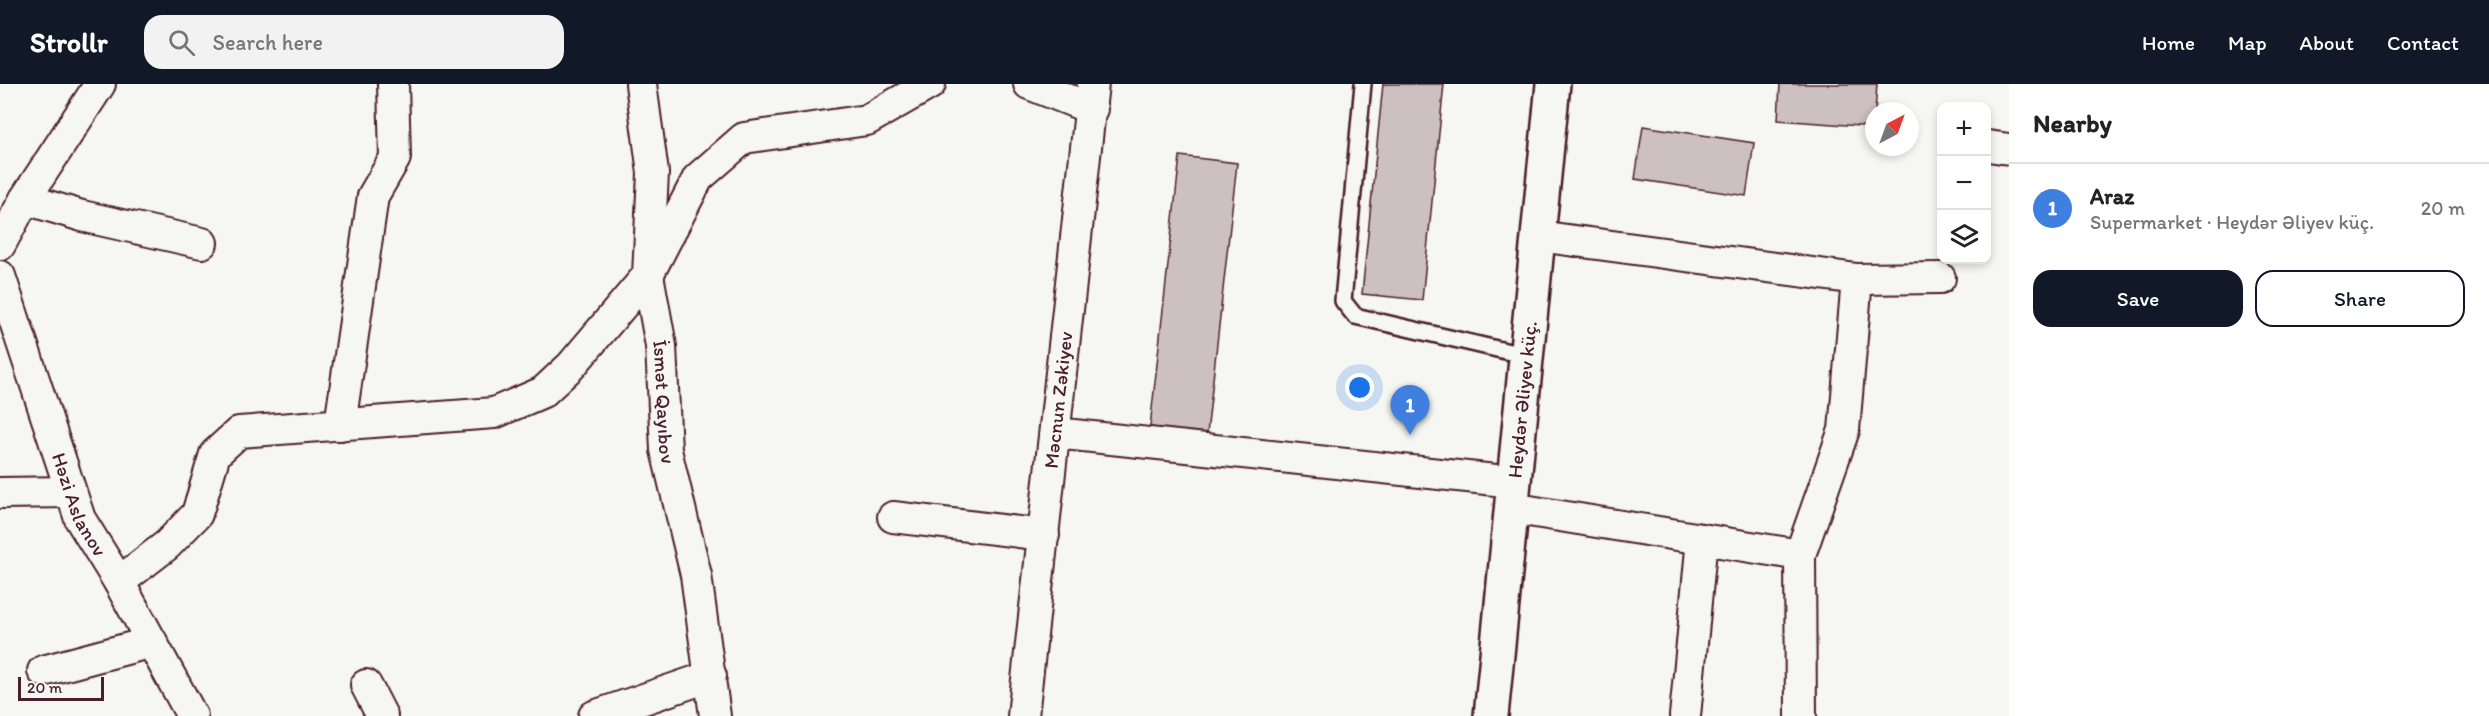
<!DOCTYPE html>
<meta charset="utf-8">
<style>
body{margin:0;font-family:Itim,sans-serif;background:#f2f2f2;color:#222}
.controls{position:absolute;right:18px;top:18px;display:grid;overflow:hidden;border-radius:12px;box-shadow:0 3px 9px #0003}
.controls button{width:54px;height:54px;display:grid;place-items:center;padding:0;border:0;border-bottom:2px solid #e0e0e0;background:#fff;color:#222;font:30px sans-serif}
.compass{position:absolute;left:1865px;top:18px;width:54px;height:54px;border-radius:50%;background:#fff;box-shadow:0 3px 9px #0003;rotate:41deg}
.scale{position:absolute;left:18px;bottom:15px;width:86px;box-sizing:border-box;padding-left:6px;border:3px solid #4a1f2b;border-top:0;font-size:16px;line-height:21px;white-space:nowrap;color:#4a1f2b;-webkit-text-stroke:4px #f6f6f2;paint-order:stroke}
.you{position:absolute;left:1360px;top:304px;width:21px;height:21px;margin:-15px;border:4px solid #fff;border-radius:50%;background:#1a73e8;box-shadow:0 0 0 9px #1a73e833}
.badge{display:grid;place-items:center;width:39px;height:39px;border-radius:50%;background:#111827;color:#fff;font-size:20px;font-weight:700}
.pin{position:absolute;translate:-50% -50px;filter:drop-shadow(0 2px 3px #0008)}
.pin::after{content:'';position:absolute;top:32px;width:21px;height:18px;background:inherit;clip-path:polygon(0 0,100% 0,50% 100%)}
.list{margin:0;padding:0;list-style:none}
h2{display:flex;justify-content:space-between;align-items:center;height:78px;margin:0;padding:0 24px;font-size:26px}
h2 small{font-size:20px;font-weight:400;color:#767676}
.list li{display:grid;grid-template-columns:39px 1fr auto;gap:18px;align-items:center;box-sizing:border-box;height:90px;padding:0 24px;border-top:2px solid #e0e0e0}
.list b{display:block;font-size:22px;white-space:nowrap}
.list p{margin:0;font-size:20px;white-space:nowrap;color:#767676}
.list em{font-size:20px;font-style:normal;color:#767676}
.actions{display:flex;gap:12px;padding:18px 24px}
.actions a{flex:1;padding:14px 0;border:2px solid #111827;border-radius:18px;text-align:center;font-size:21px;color:#111827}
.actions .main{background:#111827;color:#fff}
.icon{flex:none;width:33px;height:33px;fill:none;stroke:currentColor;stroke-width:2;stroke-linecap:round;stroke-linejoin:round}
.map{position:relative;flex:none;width:2009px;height:632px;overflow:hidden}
header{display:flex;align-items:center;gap:36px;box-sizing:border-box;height:84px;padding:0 30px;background:#111827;color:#fff}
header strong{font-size:28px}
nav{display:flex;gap:33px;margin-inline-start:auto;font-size:21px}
.search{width:420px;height:54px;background:#f2f2f2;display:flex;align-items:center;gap:15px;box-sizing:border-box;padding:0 21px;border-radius:18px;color:#767676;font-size:22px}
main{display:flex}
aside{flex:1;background:#fff}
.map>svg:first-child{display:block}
.building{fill:#ccc1c0;stroke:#4a1f2b;stroke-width:1.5}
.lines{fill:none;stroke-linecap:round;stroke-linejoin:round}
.service-casing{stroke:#4a1f2b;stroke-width:20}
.minor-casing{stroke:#4a1f2b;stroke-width:34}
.primary-casing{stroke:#4a1f2b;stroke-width:38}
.service{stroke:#f6f6f2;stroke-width:15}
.minor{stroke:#f6f6f2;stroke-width:30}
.primary{stroke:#f6f6f2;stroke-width:33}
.labels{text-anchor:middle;stroke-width:6;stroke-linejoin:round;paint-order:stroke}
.street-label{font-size:20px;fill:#4a1f2b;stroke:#f6f6f2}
</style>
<header>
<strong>Strollr</strong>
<div class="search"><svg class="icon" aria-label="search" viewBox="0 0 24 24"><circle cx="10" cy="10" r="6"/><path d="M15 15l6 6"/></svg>Search here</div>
<nav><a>Home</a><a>Map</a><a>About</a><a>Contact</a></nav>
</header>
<main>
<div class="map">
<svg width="2009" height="632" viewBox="0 0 2009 632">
<rect width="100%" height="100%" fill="#f6f6f2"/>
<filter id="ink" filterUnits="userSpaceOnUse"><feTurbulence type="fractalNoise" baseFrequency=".0167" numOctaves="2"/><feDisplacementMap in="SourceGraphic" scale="12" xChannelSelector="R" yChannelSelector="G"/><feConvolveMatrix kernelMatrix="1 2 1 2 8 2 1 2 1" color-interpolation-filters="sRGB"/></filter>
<g filter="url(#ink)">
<path class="building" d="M1383 0H1444L1422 216 1362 210Z
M1780 0H1877L1874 43 1778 36Z
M1643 42 1754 59 1746 112 1635 95Z
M1180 72 1237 79 1207 350 1150 343Z"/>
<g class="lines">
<g class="service-casing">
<path id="service" d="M1363 0 1343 217 1355 232 1527 272"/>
</g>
<g class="minor-casing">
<g id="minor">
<path id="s1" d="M641 0 653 89 648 191 661 262 666 366 696 491 715 632"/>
<path d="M1029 0 1092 25"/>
<path d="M1988 62 2009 65"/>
<path d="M25 115 82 132 202 159"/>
<path d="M1538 152 1857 195 1940 194"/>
<path d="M0 161 25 115 100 0"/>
<path id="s2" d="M0 192 80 435 119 498 192 632"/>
<path d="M340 341 373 112 395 74 393 0"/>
<path d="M1055 349 1514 398"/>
<path d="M0 409 70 408"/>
<path d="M1511 424 1800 471"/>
<path d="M893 433 1044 451"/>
<path d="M119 498 167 461 197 430 215 370 239 348 494 329 543 308 571 282 648 191 698 94 744 54 867 36 930 0"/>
<path d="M43 587 152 558"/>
<path d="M366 601 382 632"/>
<path d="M594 632 711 592"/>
<path id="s3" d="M1023 632 1093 0"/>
<path d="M1685 632 1702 455"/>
<path d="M1801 632 1800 471 1844 346 1857 195"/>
</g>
</g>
<g class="primary-casing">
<g id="primary">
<path id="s4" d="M1491 632 1553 0"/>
</g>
</g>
<use href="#service" class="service"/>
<use href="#minor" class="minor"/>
<use href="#primary" class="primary"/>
</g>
</g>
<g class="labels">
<g class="street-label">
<text dy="7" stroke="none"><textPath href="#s3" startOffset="318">Məcnun Zəkiyev</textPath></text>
<text dy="7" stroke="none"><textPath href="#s4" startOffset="318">Heydər Əliyev küç.</textPath></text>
<text dy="7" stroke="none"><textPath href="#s1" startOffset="320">İsmət Qayıbov</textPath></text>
<text dy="7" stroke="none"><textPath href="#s2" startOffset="242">Həzi Aslanov</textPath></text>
</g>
</g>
</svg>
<div class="controls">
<button>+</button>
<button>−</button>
<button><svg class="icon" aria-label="layers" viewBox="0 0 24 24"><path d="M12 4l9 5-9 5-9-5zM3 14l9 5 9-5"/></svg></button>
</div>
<svg class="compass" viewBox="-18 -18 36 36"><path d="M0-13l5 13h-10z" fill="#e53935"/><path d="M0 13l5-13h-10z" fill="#767676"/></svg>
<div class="scale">20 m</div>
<div class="you"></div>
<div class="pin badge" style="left:1410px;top:351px;background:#3f7fe0">1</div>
</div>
<aside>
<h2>Nearby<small></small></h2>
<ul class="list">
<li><span class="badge" style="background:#3f7fe0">1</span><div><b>Araz</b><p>Supermarket · Heydər Əliyev küç.</p></div><em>20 m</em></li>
</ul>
<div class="actions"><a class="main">Save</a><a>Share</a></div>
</aside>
</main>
